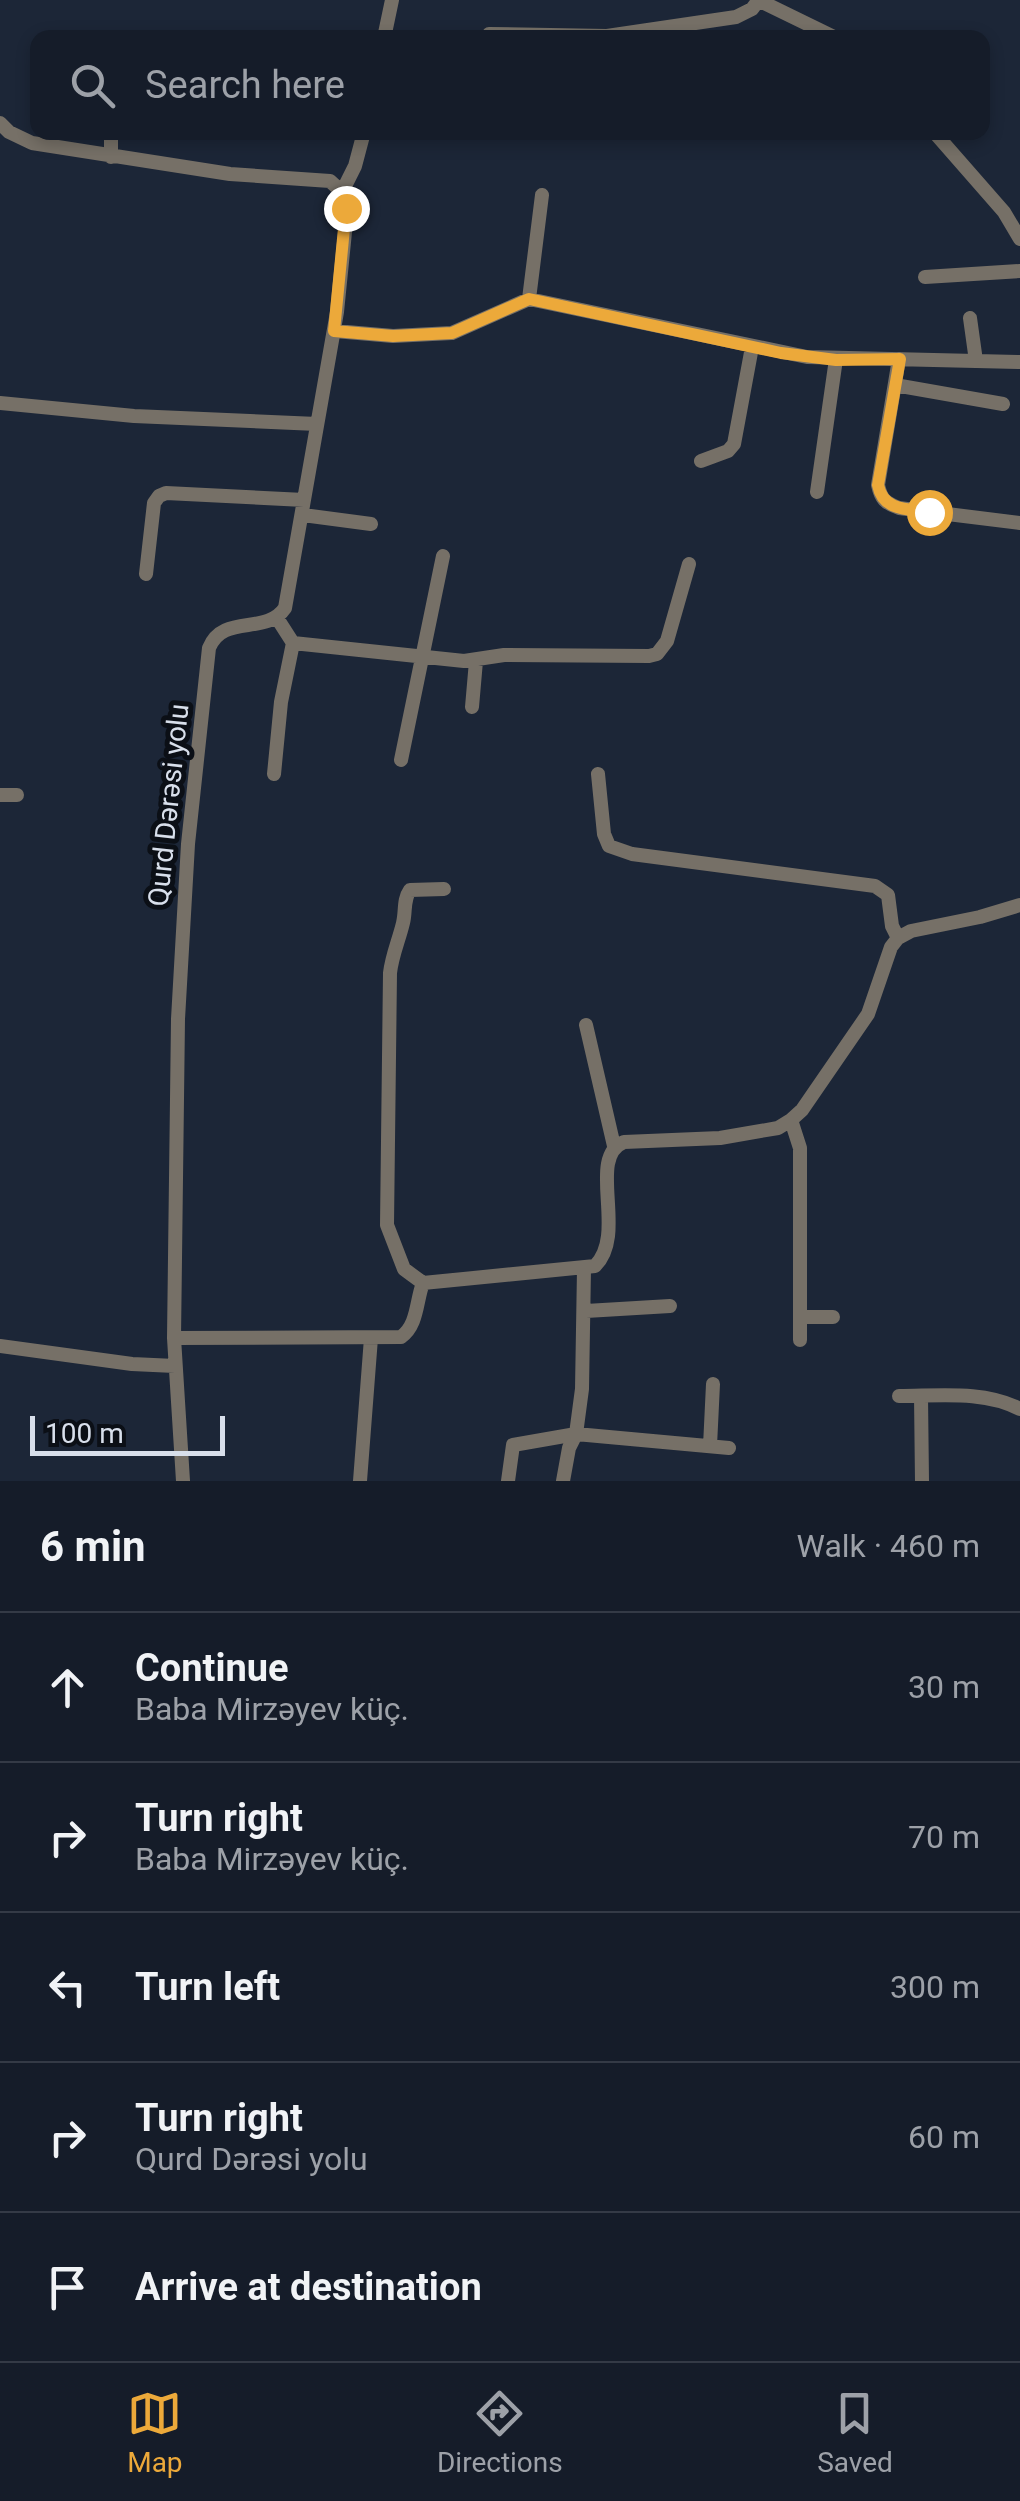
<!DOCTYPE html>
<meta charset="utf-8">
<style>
body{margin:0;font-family:Roboto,sans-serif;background:#1e2531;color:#f1f3f6}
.scale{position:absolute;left:30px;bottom:25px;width:195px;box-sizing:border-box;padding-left:10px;border:5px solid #d8dfeb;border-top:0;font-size:28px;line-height:35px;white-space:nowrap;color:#d8dfeb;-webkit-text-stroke:8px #0b0f16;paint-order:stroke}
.stop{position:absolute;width:30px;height:30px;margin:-22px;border:8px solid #eca93a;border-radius:50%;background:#fff}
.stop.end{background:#eca93a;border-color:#fff;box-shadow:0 2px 10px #0008}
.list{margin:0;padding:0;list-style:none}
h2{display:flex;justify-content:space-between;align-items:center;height:130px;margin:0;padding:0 40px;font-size:42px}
h2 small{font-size:32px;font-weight:400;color:#9da1a8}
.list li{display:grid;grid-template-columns:65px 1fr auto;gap:30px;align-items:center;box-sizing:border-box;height:150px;padding:0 40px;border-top:2px solid #343a46}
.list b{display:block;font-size:38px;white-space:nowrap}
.list p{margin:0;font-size:32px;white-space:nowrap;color:#9da1a8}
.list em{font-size:32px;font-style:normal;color:#9da1a8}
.icon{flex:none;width:55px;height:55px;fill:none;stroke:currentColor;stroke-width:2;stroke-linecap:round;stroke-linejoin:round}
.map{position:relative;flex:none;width:1020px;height:1481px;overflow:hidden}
.search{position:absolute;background:#151c29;box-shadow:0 5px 15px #0003;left:30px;right:30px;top:30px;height:110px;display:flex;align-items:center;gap:25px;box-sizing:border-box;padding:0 35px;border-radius:20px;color:#9da1a8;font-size:38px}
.sheet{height:880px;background:#151c29}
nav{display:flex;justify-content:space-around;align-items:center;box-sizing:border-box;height:140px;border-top:2px solid #343a46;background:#151c29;font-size:28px;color:#9da1a8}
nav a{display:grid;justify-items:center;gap:5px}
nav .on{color:#eca93a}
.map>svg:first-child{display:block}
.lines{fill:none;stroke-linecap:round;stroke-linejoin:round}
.street{stroke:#767067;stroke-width:14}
.route{stroke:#eca93a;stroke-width:12}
.labels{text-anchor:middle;stroke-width:10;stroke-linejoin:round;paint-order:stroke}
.street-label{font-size:28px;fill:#d8dfeb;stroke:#0b0f16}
</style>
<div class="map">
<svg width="1020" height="1481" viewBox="0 0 1020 1481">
<rect width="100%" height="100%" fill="#1c2637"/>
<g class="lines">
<path class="street" d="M758 0 836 38
M489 34 607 36 736 17 752 9 758 1
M384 38 392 0
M0 123 9 132 32 143 230 174 330 181 342 192
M934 132 1004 212 1020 239
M111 157V132
M342 192 355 166 364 132
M925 277 1020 271
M529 299 542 195
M970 318 976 361
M335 331 393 336 452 333 529 299 807 357 1020 362
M899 359 878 485C881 499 885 503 899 508L1020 523
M895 385 1003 404
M0 403 134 416 317 424
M701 461 728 451 734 444 752 347
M817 492 836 359
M303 515 371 524
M146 574 154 503 159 496 166 493 304 500
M277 618 293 643 464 661 504 655 649 656 657 654 667 641 689 564
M472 707 476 661
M401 760 443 556
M274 774 281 702 293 643
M598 774 604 834 609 846 632 854 875 886 888 895 892 926 898 938
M0 795H17
M586 1025 614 1146
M791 1120 800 1148V1340
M584 1269 582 1389 576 1434 729 1448
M423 1283 404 1269 387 1225 390 973C392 955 399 940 403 923 406 911 403 900 410 890L444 889
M586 1311 670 1306
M800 1317H833
M174 1338 401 1337C418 1325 416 1301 423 1283L595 1266C628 1234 586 1157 624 1142L720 1138 778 1128 791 1120 802 1110 868 1014 891 947 898 938 911 931 980 917 1020 905
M0 1346 132 1364 175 1366
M899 1396C938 1396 984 1390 1020 1409
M921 1396 922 1481
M710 1446 713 1384
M183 1481 174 1338 178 1019 188 844 209 648C223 613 266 636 285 608L337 312 346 222 342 192
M360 1481 371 1338
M508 1481 513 1445 576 1434 569 1448 563 1481"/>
</g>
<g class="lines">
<path class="route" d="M346 208 334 331 393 336 452 333 529 299 781 353 836 360 900 359 878 485C883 511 907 509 929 512"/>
</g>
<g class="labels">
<g class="street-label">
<text transform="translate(168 805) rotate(-84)" y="10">Qurd Dərəsi yolu</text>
</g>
</g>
</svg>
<div class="scale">100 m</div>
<div class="stop" style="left:929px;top:512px"></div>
<div class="stop end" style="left:346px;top:208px"></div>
<div class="search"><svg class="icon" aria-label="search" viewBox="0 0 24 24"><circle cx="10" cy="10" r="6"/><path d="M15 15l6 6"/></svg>Search here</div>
</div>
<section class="sheet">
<h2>6 min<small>Walk · 460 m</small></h2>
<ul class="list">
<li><svg class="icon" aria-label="ahead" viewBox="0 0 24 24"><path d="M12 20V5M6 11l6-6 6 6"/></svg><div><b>Continue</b><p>Baba Mirzəyev küç.</p></div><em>30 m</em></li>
<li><svg class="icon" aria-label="right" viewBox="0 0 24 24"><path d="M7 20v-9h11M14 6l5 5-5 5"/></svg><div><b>Turn right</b><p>Baba Mirzəyev küç.</p></div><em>70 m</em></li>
<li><svg class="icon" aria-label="left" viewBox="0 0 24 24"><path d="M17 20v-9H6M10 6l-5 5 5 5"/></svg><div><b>Turn left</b></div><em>300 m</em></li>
<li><svg class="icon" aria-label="right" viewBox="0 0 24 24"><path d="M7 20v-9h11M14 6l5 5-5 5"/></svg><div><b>Turn right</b><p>Qurd Dərəsi yolu</p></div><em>60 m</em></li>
<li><svg class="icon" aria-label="arrive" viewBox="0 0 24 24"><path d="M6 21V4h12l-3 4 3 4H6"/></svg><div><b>Arrive at destination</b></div></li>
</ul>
</section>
<nav>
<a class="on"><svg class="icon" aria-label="map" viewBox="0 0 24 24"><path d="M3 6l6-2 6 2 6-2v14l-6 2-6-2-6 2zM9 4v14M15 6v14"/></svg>Map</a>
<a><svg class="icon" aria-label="directions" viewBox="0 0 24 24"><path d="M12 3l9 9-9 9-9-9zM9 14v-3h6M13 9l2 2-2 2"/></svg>Directions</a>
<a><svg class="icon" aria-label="saved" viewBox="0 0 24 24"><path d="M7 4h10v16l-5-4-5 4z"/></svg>Saved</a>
</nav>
